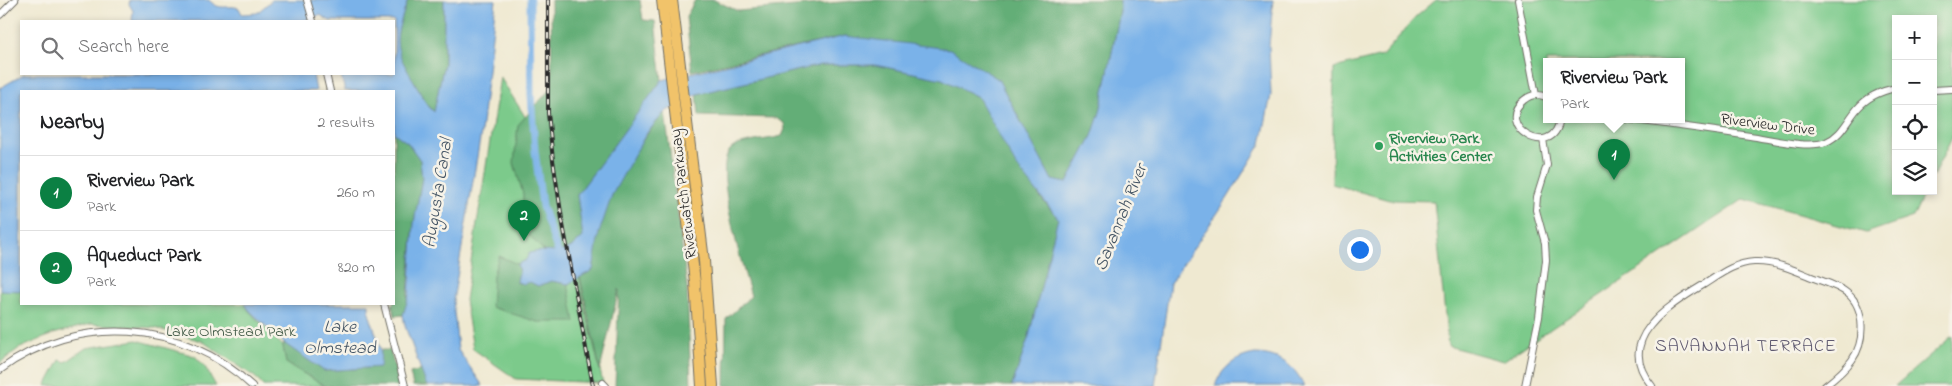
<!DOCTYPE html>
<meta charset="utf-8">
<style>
body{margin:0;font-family:"Indie Flower",sans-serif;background:#f2f2f2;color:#202124}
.controls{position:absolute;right:15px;top:15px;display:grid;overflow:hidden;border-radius:0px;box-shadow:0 2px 8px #0003}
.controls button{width:45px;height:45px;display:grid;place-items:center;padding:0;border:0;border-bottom:1px solid #e0e0e0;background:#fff;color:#202124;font:25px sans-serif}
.you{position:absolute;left:1359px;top:249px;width:18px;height:18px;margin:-12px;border:4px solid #fff;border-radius:50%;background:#1a73e8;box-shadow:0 0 0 8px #1a73e833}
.badge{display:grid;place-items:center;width:32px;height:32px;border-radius:50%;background:#0b8043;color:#fff;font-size:16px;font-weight:700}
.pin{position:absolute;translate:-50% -41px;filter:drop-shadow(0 1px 2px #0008)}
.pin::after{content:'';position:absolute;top:26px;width:18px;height:15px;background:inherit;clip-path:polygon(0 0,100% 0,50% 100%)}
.popup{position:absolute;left:1543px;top:58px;width:142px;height:65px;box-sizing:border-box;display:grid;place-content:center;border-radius:0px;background:#fff;filter:drop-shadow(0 1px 4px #0005);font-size:16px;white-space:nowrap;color:#757577}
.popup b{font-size:19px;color:#202124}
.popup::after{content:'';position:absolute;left:50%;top:100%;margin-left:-10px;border:10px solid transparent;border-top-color:#fff}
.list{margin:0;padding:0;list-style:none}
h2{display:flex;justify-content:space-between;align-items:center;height:65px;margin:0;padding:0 20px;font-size:21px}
h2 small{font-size:16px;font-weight:400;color:#757577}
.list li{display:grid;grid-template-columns:32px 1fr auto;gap:15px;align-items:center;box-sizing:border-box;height:75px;padding:0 20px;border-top:1px solid #e0e0e0}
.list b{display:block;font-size:19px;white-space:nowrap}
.list p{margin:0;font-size:16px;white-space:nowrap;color:#757577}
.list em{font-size:16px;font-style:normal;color:#757577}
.icon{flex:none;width:28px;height:28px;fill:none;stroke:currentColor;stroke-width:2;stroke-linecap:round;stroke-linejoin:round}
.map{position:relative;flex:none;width:1952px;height:386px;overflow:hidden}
.search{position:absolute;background:#fff;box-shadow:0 2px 8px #0003;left:20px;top:20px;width:375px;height:55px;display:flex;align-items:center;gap:12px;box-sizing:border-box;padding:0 18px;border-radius:0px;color:#757577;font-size:19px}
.panel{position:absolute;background:#fff;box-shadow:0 2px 8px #0003;left:20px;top:90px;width:375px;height:215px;border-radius:0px}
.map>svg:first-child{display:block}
.green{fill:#7bca8b;stroke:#537a5b;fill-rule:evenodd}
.forest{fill:#64ae77;stroke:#486c51}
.water{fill:#7ab2e9;stroke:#526e8a}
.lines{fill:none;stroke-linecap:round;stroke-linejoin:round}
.canal{stroke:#7ab2e9;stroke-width:7}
.minor-casing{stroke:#706e65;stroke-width:8}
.primary-casing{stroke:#706e65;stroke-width:12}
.minor{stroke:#fff;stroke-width:6}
.primary{stroke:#f1c36a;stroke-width:10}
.rail-casing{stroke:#2b2b2b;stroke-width:4}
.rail{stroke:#f7f3e8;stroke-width:2;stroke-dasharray:5.5;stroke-linecap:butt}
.leisure-dot{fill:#2e9e5b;stroke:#f7f3e8;stroke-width:2}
.labels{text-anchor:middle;stroke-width:5;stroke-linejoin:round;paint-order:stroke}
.street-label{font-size:16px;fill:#2b2b2b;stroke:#f7f3e8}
.leisure-label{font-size:16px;font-weight:bold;fill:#27864d;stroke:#f7f3e8;text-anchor:start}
.park-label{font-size:16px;fill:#435b48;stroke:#f7f3e8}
.water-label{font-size:18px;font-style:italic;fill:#435464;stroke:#f7f3e8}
.neighbourhood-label{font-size:18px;letter-spacing:1px;fill:#5e596f;stroke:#f7f3e8}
</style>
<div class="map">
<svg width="1952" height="386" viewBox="0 0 1952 386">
<rect width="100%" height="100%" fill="#f7f3e8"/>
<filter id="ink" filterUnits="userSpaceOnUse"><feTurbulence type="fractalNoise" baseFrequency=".02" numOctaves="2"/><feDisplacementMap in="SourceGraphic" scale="10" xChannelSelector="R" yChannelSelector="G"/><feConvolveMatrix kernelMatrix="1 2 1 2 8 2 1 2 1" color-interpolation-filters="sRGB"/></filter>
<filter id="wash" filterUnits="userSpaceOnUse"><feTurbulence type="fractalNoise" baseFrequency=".0096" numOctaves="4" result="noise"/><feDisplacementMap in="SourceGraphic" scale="20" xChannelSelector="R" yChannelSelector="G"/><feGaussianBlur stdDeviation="1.12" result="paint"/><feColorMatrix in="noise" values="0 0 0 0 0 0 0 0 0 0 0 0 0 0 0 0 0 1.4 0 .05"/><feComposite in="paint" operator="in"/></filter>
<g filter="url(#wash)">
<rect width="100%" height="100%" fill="#efe9d1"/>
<path class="green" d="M1436 0H1952V138L1933 176V19H1896V191H1925L1913 217 1866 233 1744 199 1503 361 1448 346 1434 201 1389 200 1332 184 1334 68 1382 56 1416 17ZM1546 61H1682V119H1546Z
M500 77 526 118 569 218 584 303 603 383 516 379 473 349 465 300Z
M21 289V304H245L249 311 283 346 286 363 325 386H263L255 377 202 341 155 328 91 324 53 334 18 349 0 363V290Z
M1952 336V386H1895Z
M137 340 195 356 205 367 216 386H46L60 360 66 362 86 348Z"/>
<path class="forest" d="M408 0H444V63L434 112C424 102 422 95 415 83 410 74 402 64 398 53 393 36 403 16 408 0Z
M551 0H640L643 20 655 21 662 80 577 195 583 237C572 248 562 253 546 253L523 229V194L514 163 518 125 552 87Z
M695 0H714L738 11 864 0H1120V12L1100 112 1092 136 1067 183 1052 180 998 79 845 36 692 71 686 17Z
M821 65H875L942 79 978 97 1040 197 1058 218 1029 336 1012 386H725L726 319 751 296C744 270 712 169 730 150 738 141 769 140 782 136L785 129 784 123 775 118 699 116 697 94Z
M665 112 687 287 691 386H615L619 289 600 370 580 277 593 270C595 258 596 245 599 232 611 188 635 146 665 112Z
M394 133 408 143 420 160 422 178 414 223 407 304 403 315 395 316 392 304H394Z
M499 256 517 264 519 271 517 283 530 282 538 286 551 281 568 284 575 322H538L491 307 493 275Z
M284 343 324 371 379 367 381 350H390L400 386H325L286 363 283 346Z
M421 370 428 386H413L410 373Z"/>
<path class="water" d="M130 0H209C220 12 227 4 239 8L242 14 257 13 272 0H408C393 42 392 45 415 83 422 95 423 102 434 112L444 63V0H496L481 133 453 301 458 350 483 386H428L426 384 405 326 403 315 409 295 414 223 422 178 420 160 408 143 394 133V91H345L341 76V74H394V21H330L320 15 302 21H132L133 11 129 4Z
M1120 0H1273L1269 46 1271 95 1261 144 1227 199 1170 283 1155 386H1012L1029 336 1058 218 1017 167 978 97 942 79 875 65H821L697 94 665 112 646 134 612 195 599 233 593 270 568 284 551 281 538 286 530 282 523 284 517 282 519 271 517 264 526 260 529 253C554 247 560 261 583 237L577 195 662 80 845 36 950 49 998 79 1052 180 1067 183 1092 136 1100 112 1120 12Z
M24 74H313L316 91H21V291L0 290V88Z
M245 304H369V313L381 350 380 367 324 371 285 344 249 310Z
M1255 354C1278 354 1295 365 1304 386H1215C1222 367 1236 357 1255 354Z"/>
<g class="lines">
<path class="canal" d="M530 0 531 94 535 151 542 206 561 261"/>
</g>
</g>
<g filter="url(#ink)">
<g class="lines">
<g class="minor-casing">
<path id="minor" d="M307 0 313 21
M1518 0 1536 95
M0 15 15 0
M326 74 330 91
M1933 90 1952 89
M1546 97C1539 94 1531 94 1524 100 1492 125 1553 163 1560 119
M1626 119C1667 124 1709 130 1750 136 1771 139 1807 149 1826 142 1842 135 1846 122 1857 109 1867 97 1880 91 1896 88
M384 304 405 386
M0 370C77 313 183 320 252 386
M603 383 606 386
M1525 386 1539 317 1546 260 1545 243 1536 210 1537 197 1547 165 1543 139
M1652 386C1613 340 1668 306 1703 285 1719 275 1734 263 1754 262 1773 261 1792 269 1809 276 1821 281 1837 285 1847 293 1866 308 1865 342 1852 360 1845 370 1834 379 1825 386"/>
</g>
<g class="primary-casing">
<path id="primary" d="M662 0 695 282 702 386
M672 0 704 261 713 386"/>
</g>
<use href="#minor" class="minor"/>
<use href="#primary" class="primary"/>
<g class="rail-casing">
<path id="rail" d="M548 0V113L553 160 562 219 593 386"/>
</g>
<use href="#rail" class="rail"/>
</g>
</g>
<circle class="leisure-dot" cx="1379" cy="146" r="5"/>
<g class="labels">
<g class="street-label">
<text transform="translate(1768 123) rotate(7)" y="6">Riverview Drive</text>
<text transform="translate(682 194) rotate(-97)" y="6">Riverwatch Parkway</text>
</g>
<g class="leisure-label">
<text x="1389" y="143">Riverview Park<tspan x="1389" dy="18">Activities Center</tspan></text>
</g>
<g class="park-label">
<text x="231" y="336">Lake Olmstead Park</text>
</g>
<g class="water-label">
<text transform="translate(437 193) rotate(-81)" y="6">Augusta Canal</text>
<text transform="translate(1120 217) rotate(-68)" y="6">Savannah River</text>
<text x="340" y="332">Lake<tspan x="340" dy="21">Olmstead</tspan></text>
</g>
<g class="neighbourhood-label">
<text x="1746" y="351">SAVANNAH TERRACE</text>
</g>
</g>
</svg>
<div class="controls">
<button>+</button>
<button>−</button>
<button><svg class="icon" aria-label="locate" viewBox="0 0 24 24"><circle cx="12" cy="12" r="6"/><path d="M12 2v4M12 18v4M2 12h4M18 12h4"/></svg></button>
<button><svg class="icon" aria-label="layers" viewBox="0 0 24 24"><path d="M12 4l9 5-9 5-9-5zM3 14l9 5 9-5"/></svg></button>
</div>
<div class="you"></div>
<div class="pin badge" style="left:1614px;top:180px">1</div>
<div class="popup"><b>Riverview Park</b>Park</div>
<div class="pin badge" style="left:524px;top:241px">2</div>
<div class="search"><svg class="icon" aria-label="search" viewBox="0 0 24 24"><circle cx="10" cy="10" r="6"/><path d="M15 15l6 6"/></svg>Search here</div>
<section class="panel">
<h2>Nearby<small>2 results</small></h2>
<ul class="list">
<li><span class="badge">1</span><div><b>Riverview Park</b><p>Park</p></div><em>260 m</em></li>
<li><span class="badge">2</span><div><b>Aqueduct Park</b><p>Park</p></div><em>820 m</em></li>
</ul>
</section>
</div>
